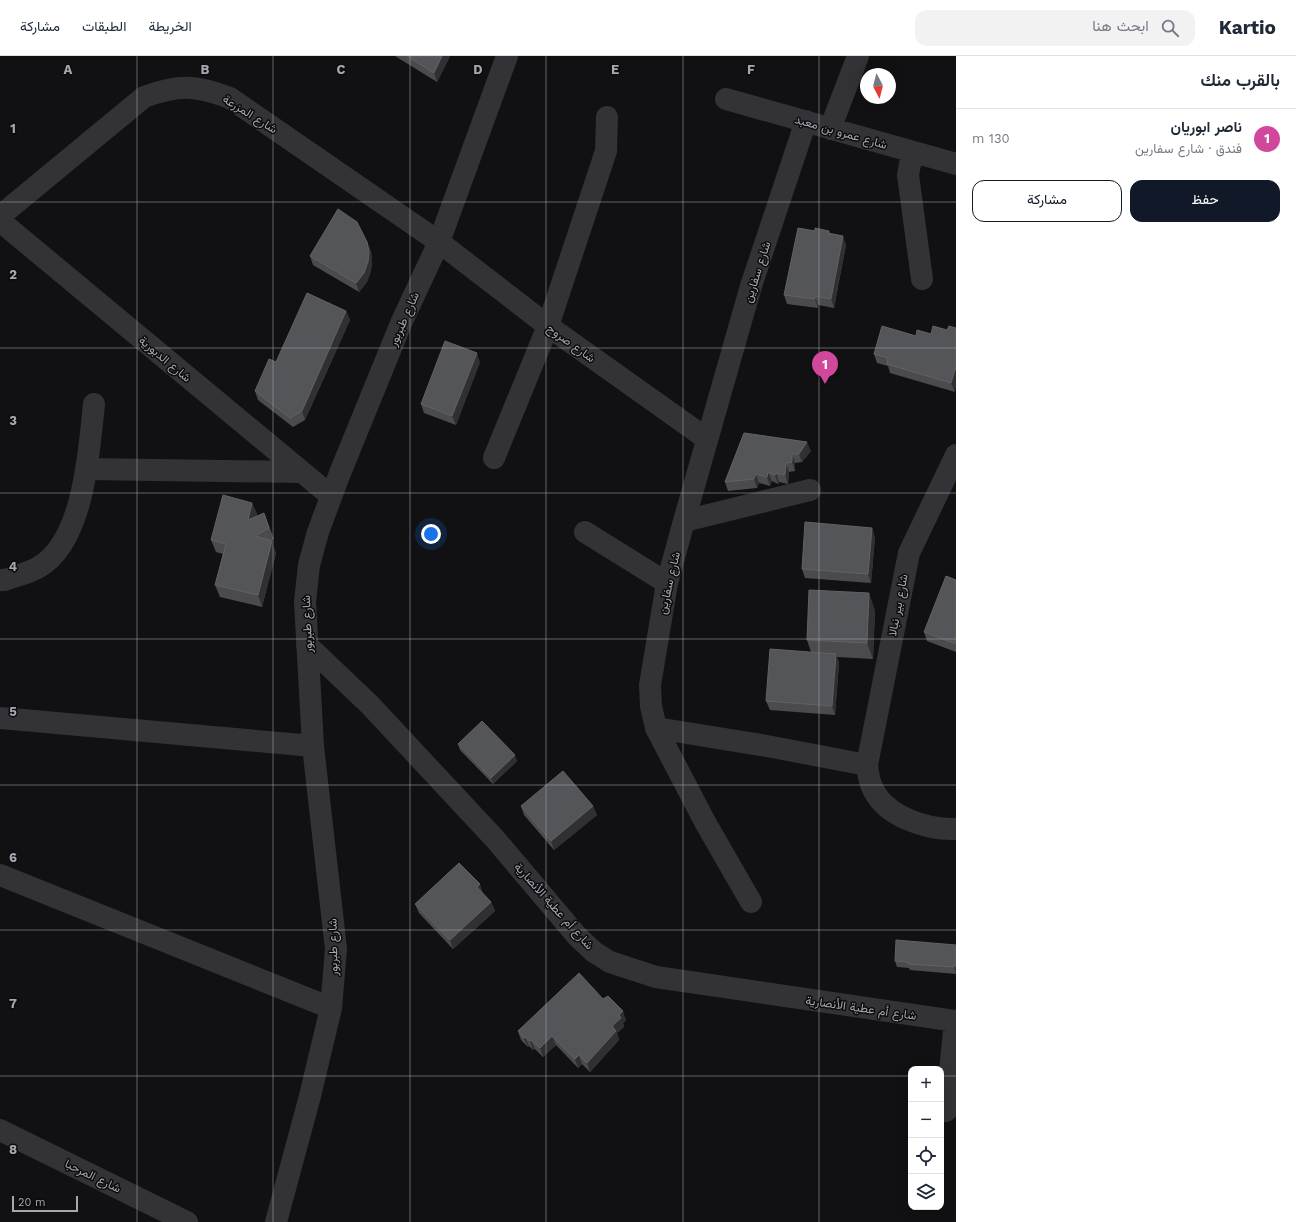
<!DOCTYPE html>
<html lang="ar">
<meta charset="utf-8">
<style>
body{margin:0;font-family:"Work Sans",Vazirmatn,sans-serif;background:#f2f2f3;color:#1f2937;direction:rtl}
.controls{position:absolute;right:12px;bottom:12px;display:grid;overflow:hidden;border-radius:8px;box-shadow:0 4px 16px #0002}
.controls button{width:36px;height:36px;display:grid;place-items:center;padding:0;border:0;border-bottom:1px solid #e0e1e3;background:#fff;color:#1f2937;font:20px sans-serif}
.compass{position:absolute;left:860px;top:12px;width:36px;height:36px;border-radius:50%;background:#fff;box-shadow:0 4px 16px #0002;rotate:173deg}
.scale{position:absolute;left:12px;bottom:10px;width:66px;box-sizing:border-box;padding-left:4px;border:2px solid #a5a8b1;border-top:0;font-size:11px;line-height:14px;white-space:nowrap;color:#a5a8b1;-webkit-text-stroke:3px #0c0c0e;paint-order:stroke}
.you{position:absolute;left:431px;top:478px;width:14px;height:14px;margin:-10px;border:3px solid #fff;border-radius:50%;background:#1a73e8;box-shadow:0 0 0 6px #1a73e833}
.badge{display:grid;place-items:center;width:26px;height:26px;border-radius:50%;background:#111827;color:#fff;font-size:13px;font-weight:700}
.pin{position:absolute;translate:-50% -33px;filter:drop-shadow(0 1px 2px #0008)}
.pin::after{content:'';position:absolute;top:21px;width:14px;height:12px;background:inherit;clip-path:polygon(0 0,100% 0,50% 100%)}
.list{margin:0;padding:0;list-style:none}
h2{display:flex;justify-content:space-between;align-items:center;height:52px;margin:0;padding:0 16px;font-size:17px}
h2 small{font-size:13px;font-weight:400;color:#747a83}
.list li{display:grid;grid-template-columns:26px 1fr auto;gap:12px;align-items:center;box-sizing:border-box;height:60px;padding:0 16px;border-top:1px solid #e0e1e3}
.list b{display:block;font-size:15px;white-space:nowrap}
.list p{margin:0;font-size:13px;white-space:nowrap;color:#747a83}
.list em{font-size:13px;font-style:normal;color:#747a83}
.actions{display:flex;gap:8px;padding:12px 16px}
.actions a{flex:1;padding:9px 0;border:1px solid #111827;border-radius:12px;text-align:center;font-size:14px;color:#111827}
.actions .main{background:#111827;color:#fff}
.icon{flex:none;width:22px;height:22px;fill:none;stroke:currentColor;stroke-width:2;stroke-linecap:round;stroke-linejoin:round}
.map{position:relative;flex:none;width:956px;height:1166px;overflow:hidden;direction:ltr}
header{display:flex;align-items:center;gap:24px;box-sizing:border-box;height:56px;padding:0 20px;background:#fff;border-bottom:1px solid #e0e1e3}
header strong{font-size:19px}
nav{display:flex;gap:22px;margin-inline-start:auto;font-size:14px}
.search{width:280px;height:36px;background:#f2f2f3;display:flex;align-items:center;gap:10px;box-sizing:border-box;padding:0 14px;border-radius:12px;color:#747a83;font-size:15px}
main{display:flex}
aside{flex:1;background:#fff}
.map>svg:first-child{display:block}
.lines{fill:none;stroke-linecap:round;stroke-linejoin:round}
.minor{stroke:#333337;stroke-width:22}
.wall{fill:#4b4b4e}
.shaded-wall{fill:#303032}
.building{fill:#545559;stroke:#616267}
.grid{fill:none;stroke:#a5a8b1;stroke-width:1;stroke-opacity:0.55}
.labels{text-anchor:middle;stroke-width:3;stroke-linejoin:round;paint-order:stroke}
.street-label{font-size:12px;fill:#a5a8b1;stroke:#0c0c0e}
.grid-label{font-size:13px;text-anchor:middle;font-weight:bold;fill:#a5a8b1;stroke:#0c0c0e;stroke-width:3;stroke-linejoin:round;paint-order:stroke}
</style>
<header>
<strong>Kartio</strong>
<div class="search"><svg class="icon" aria-label="search" viewBox="0 0 24 24"><circle cx="10" cy="10" r="6"/><path d="M15 15l6 6"/></svg>ابحث هنا</div>
<nav><a>الخريطة</a><a>الطبقات</a><a>مشاركة</a></nav>
</header>
<main>
<aside>
<h2>بالقرب منك<small></small></h2>
<ul class="list">
<li><span class="badge" style="background:#d1479c">1</span><div><b>ناصر ابوريان</b><p>فندق · شارع سفارين</p></div><em>130 m</em></li>
</ul>
<div class="actions"><a class="main">حفظ</a><a>مشاركة</a></div>
</aside>
<div class="map">
<svg width="956" height="1166" viewBox="0 0 956 1166">
<rect width="100%" height="100%" fill="#111113"/>
<g class="lines">
<path class="minor" d="M726 43 956 108
M830 73 858 0
M912 97 908 119 922 223
M0 160 144 41C179 28 196 29 230 42L439 186 548 270 707 383
M0 165 331 440
M956 399 909 497 867 709C868 717 869 726 873 733 886 761 928 774 956 773
M494 402 548 270 606 95 607 61
M87 413 300 416
M684 465 810 434
M585 476 667 527
M0 524H5C16 520 29 517 39 511 84 485 89 395 94 348
M307 589 370 649 495 783 577 880 594 896 610 906 656 921 956 965
M0 662 313 690
M656 672 767 690 867 709
M0 819 331 952
M751 846 705 766 656 672 651 650 650 629 667 527 684 465 751 230 806 65
M946 1055 955 965
M0 1074 187 1166
M276 1166 310 1040 331 952 336 893 313 690 305 546 309 509 318 476 340 417 402 265 439 186 507 0"/>
</g>
<path class="wall" d="M395 0H450L437 26Z
M815 175H829L830 178 846 189 834 252 818 249V252L787 248 784 239Z
M367 186 371 195 372 205 371 215 367 226 359 236 313 209 310 200Z
M346 255 350 264 305 364 293 371 258 344 255 335 276 306Z
M933 270 955 336 890 317 888 310 877 307 874 298 931 278Z
M480 306 456 369 424 357 421 348Z
M744 377 811 395 802 406 795 407V415L789 416 788 428 779 426 778 428 772 425 770 430 759 427 757 432 728 435 725 426Z
M252 447 257 458 256 460 264 457 274 483 271 485 276 497 262 551 220 541 215 529 223 498 216 496 211 484Z
M875 481 871 527 805 522 802 513Z
M956 524V596L927 585 924 576Z
M875 554 873 603 837 601 839 607 835 659 770 654 766 645 811 596 807 584Z
M458 688 517 705 493 728 460 694Z
M521 750H593L597 759 554 794 524 759Z
M491 846 495 855 453 893 419 857 415 848Z
M956 889V918L910 914 909 912 897 911 895 905Z
M603 943 626 964 623 967 624 971 617 977 619 984 590 1016 582 1008 578 1012 556 989 543 1001 535 993 533 994 529 990 528 991 521 984 518 975Z"/>
<path class="shaded-wall" d="M442 0H450L437 26 434 17Z
M843 180 846 189 834 252 831 243Z
M367 186 371 195 372 205 371 215 367 226 359 236 356 227Z
M815 240 818 249V252L815 243Z
M346 255 350 264 305 364 302 355Z
M477 297 480 306 456 369 452 360Z
M956 311V331L955 336 951 327Z
M807 386 811 395 802 406 799 398Z
M792 398 795 407V415L792 406Z
M786 407 789 416 788 428 785 419Z
M768 416 772 425 770 430 767 421Z
M776 417 779 426 778 428 775 419Z
M756 418 759 427 757 432 754 423Z
M252 447 257 458 252 476 248 464Z
M872 472 875 481 871 527 868 518Z
M272 485 276 497 262 551 258 539Z
M869 537 875 554 873 603 867 587Z
M836 598 839 607 835 659 832 650Z
M515 699 517 705 493 728 491 722Z
M593 750 597 759 554 794 551 785Z
M480 828 483 837 477 831Z
M491 846 495 855 453 893 450 884Z
M954 909 956 913V917L954 911Z
M623 955 626 964 623 967 624 971 617 977 619 984 590 1016 587 1007 612 970 619 959Z
M552 980 556 989 543 1001 540 992Z
M525 981 529 990 528 991 524 982Z
M531 984 535 993 533 994 530 985Z
M579 999 582 1008 578 1012 575 1003Z"/>
<path class="building" d="M407 0H442L434 17Z
M338 153 357 166 367 186 369 196 368 206 364 217 356 227 310 200Z
M798 172 815 175V172L829 175 828 177 843 180 831 243 815 240V243L784 239Z
M307 237 346 255 302 355 290 362 255 335 269 303 276 306Z
M882 270 916 280 917 274 931 278 933 270 947 274 949 270 956 272V311L951 327 887 308 888 302 874 298Z
M445 285 477 297 452 360 421 348Z
M744 377 807 386 799 398H792V406L786 407 785 419 776 417 775 419 768 416 767 421 756 418 754 423 725 426Z
M223 439 252 447 248 464 264 457 269 472 255 480 272 485 258 539 215 529 226 488 211 484Z
M805 466 872 472 868 518 802 513Z
M946 520 956 524V588L924 576Z
M809 534 869 537 867 587 807 584Z
M770 593 836 598 832 650 766 645Z
M482 665 515 699 491 722 458 688Z
M563 715 593 750 551 785 521 750Z
M459 807 480 828 477 831 491 846 450 884 415 848Z
M896 884 956 889V909H954V911L908 908V906L895 905Z
M579 917 603 943 608 940 623 955 619 959 621 962 612 970 616 975 587 1007 579 999 575 1003 552 980 540 992 531 984 530 985 525 981 524 982 518 975Z"/>
<path class="grid" d="M137 0V1166M273 0V1166M410 0V1166M546 0V1166M683 0V1166M819 0V1166M0 146H956M0 292H956M0 437H956M0 583H956M0 729H956M0 874H956M0 1020H911M941 1020H956"/>
<g class="labels">
<g class="street-label">
<text transform="translate(250 58) rotate(32)" y="4">شارع المزرعة</text>
<text transform="translate(841 76) rotate(16)" y="4">شارع عمرو بن معبد</text>
<text transform="translate(757 216) rotate(-72)" y="4">شارع سفارين</text>
<text transform="translate(404 263) rotate(-66)" y="4">شارع طبربور</text>
<text transform="translate(571 287) rotate(36)" y="4">شارع صروح</text>
<text transform="translate(165 303) rotate(40)" y="4">شارع الدبورية</text>
<text transform="translate(669 527) rotate(-77)" y="4">شارع سفارين</text>
<text transform="translate(898 549) rotate(-79)" y="4">شارع بير نبالا</text>
<text transform="translate(307 568) rotate(-92)" y="4">شارع طبربور</text>
<text transform="translate(554 850) rotate(48)" y="4">شارع أم عطية الأنصارية</text>
<text transform="translate(333 891) rotate(-91)" y="4">شارع طبربور</text>
<text transform="translate(861 952) rotate(8)" y="4">شارع أم عطية الأنصارية</text>
<text transform="translate(93 1120) rotate(26)" y="4">شارع المرحبا</text>
</g>
</g>
<g class="grid-label">
<text x="68" y="18">A</text>
<text x="205" y="18">B</text>
<text x="341" y="18">C</text>
<text x="478" y="18">D</text>
<text x="615" y="18">E</text>
<text x="751" y="18">F</text>
<text x="13" y="77">1</text>
<text x="13" y="223">2</text>
<text x="13" y="369">3</text>
<text x="13" y="515">4</text>
<text x="13" y="660">5</text>
<text x="13" y="806">6</text>
<text x="13" y="952">7</text>
<text x="13" y="1098">8</text>
</g>
</svg>
<div class="controls">
<button>+</button>
<button>−</button>
<button><svg class="icon" aria-label="locate" viewBox="0 0 24 24"><circle cx="12" cy="12" r="6"/><path d="M12 2v4M12 18v4M2 12h4M18 12h4"/></svg></button>
<button><svg class="icon" aria-label="layers" viewBox="0 0 24 24"><path d="M12 4l9 5-9 5-9-5zM3 14l9 5 9-5"/></svg></button>
</div>
<svg class="compass" viewBox="-18 -18 36 36"><path d="M0-13l5 13h-10z" fill="#e53935"/><path d="M0 13l5-13h-10z" fill="#747a83"/></svg>
<div class="scale">20 m</div>
<div class="you"></div>
<div class="pin badge" style="left:825px;top:328px;background:#d1479c">1</div>
</div>
</main>
